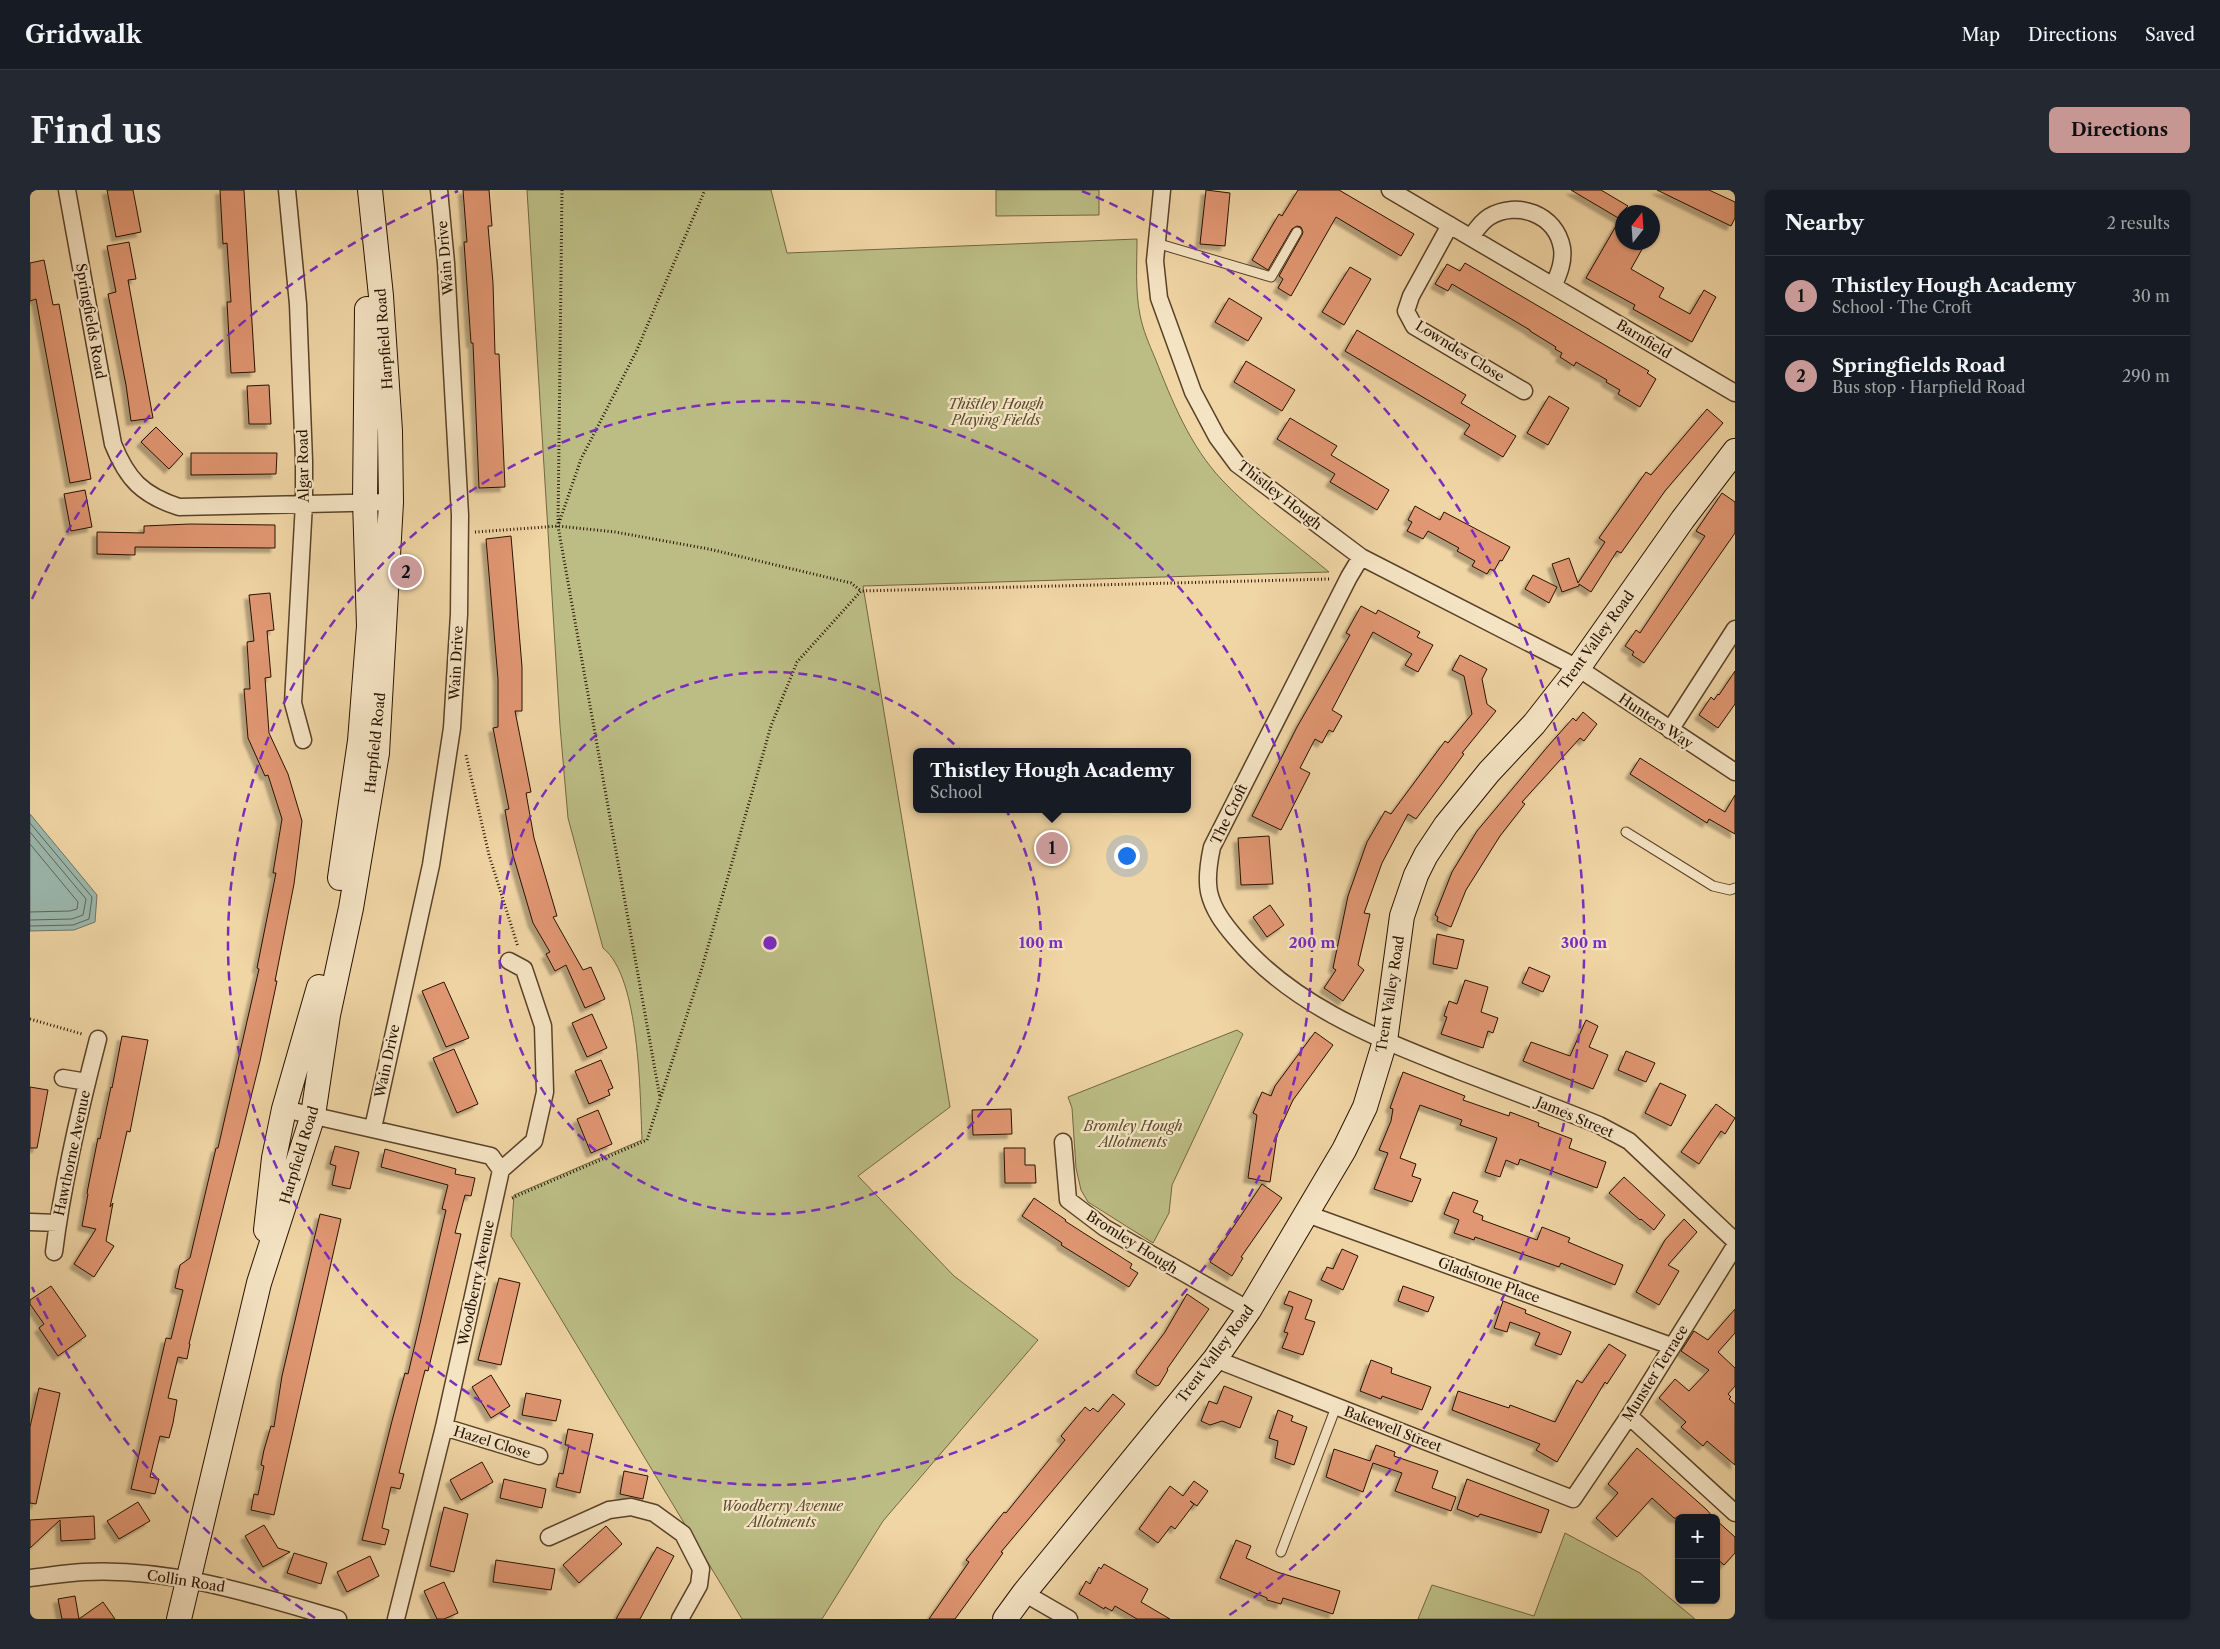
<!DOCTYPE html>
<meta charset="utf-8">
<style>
body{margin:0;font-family:"Libre Caslon Text",serif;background:#242831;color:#f1f3f6}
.controls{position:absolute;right:15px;bottom:15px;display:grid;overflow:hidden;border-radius:8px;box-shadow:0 1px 4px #0004}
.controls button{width:45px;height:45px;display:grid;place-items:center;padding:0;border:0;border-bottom:1px solid #363941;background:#171b24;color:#f1f3f6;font:25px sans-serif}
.compass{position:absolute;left:1585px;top:15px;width:45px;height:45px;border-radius:50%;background:#171b24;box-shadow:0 1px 4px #0004;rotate:17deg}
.you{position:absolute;left:1096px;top:665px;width:18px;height:18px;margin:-12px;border:4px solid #fff;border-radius:50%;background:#1a73e8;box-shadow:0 0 0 8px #1a73e833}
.badge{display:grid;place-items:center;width:32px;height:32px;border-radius:50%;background:#c59692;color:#111;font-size:16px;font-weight:700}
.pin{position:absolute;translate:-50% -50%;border:2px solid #fff;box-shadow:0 1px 5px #0006}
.popup{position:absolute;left:883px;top:558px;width:278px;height:65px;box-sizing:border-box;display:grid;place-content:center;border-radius:8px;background:#171b24;filter:drop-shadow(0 1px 4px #0005);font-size:16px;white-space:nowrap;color:#9ea1a6}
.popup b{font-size:19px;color:#f1f3f6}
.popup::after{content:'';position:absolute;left:50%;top:100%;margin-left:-10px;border:10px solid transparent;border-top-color:#171b24}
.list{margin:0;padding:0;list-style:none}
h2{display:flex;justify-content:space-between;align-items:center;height:65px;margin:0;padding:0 20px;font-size:21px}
h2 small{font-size:16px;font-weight:400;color:#9ea1a6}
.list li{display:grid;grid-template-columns:32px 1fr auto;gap:15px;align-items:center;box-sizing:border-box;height:80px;padding:0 20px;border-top:1px solid #363941}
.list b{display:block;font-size:19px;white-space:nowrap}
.list p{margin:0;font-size:16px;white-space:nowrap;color:#9ea1a6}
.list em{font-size:16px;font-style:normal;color:#9ea1a6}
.map{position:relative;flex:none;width:1705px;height:1429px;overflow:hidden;border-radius:8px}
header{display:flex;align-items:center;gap:30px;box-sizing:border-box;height:70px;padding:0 25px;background:#171b24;border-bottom:1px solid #363941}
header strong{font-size:24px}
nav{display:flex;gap:28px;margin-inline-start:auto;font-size:18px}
.intro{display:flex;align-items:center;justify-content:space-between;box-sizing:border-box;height:120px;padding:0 30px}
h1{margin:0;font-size:35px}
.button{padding:12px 22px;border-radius:8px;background:#c59692;color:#111;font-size:18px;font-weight:700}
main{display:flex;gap:30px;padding:0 30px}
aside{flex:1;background:#171b24;border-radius:8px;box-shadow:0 1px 4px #0004}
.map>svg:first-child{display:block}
.green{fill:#bcbd85;stroke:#726742}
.water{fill:#9bb8ad;stroke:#6d7568}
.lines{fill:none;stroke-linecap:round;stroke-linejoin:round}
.shore{stroke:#616456;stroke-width:1}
.building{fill:#e19773;stroke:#271100;filter:url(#shadow)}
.lane-casing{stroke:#594229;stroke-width:11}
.street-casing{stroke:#594229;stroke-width:19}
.secondary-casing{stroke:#271100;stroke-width:26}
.path{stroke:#271100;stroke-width:3;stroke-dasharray:1 2.5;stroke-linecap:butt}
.lane{stroke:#f5e4c4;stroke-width:9}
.street{stroke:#f5e4c4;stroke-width:16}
.secondary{stroke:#f5e4c4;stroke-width:24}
.ring{fill:none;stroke:#7b2cbf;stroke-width:2.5;stroke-dasharray:9 6}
.labels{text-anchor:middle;stroke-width:4.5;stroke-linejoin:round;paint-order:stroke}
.street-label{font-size:14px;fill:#271100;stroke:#f5e4c4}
.park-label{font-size:14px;font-style:italic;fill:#5b4d2f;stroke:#f5e4c4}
.centre{fill:#7b2cbf;stroke:#f5e4c4;stroke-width:2.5}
.ring-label{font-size:15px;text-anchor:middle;font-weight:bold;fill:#7b2cbf;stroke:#f5e4c4;stroke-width:4.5;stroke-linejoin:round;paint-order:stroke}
</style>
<header>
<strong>Gridwalk</strong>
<nav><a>Map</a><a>Directions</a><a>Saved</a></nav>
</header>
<div class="intro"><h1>Find us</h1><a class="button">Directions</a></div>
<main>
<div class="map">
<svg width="1705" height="1429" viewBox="0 0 1705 1429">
<defs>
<filter id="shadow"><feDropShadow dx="-4.5" dy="4.5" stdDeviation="1" flood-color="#0004"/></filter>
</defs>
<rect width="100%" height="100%" fill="#f0d5a5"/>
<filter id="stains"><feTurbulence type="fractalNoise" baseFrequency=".004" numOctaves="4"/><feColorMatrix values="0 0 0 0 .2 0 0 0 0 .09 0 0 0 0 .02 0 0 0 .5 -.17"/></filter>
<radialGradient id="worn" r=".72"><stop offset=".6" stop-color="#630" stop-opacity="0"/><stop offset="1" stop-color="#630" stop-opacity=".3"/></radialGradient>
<path class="green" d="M497 0H741L757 63 1107 49C1107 73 1105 100 1110 125 1113 140 1119 154 1125 168 1142 211 1160 256 1192 290 1224 324 1263 352 1299 382L833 396 920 917 828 986 924 1086 1008 1150 853 1331 792 1429H712L481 1046 484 1005 612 950C610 905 610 787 573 758L538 628 530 536Z
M966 0H1069V25L966 26Z
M1207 840 1213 844 1142 995 1139 1023 1123 1053 1058 1012 1051 1000 1046 978 1042 918 1038 907Z
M1535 1343 1610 1383 1665 1429H1388L1402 1395 1504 1426Z"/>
<path class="water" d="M0 624 67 705 65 732 44 740 0 741Z"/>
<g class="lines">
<path class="shore" d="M0 633 62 707 59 729 43 735 0 736
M0 642 56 709 53 725 42 729 0 730
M0 654 48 712 47 719 40 721 0 722"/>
</g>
<path class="building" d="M77 0H103L111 42 86 47Z
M190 0H214L225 182 201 183 197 112H201L197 53 193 54Z
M433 0H459L462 36H458L463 93 465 164H469L475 297 449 298 443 153H441L434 52H437Z
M1176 0 1200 3 1195 56 1170 54Z
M1268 0H1309L1384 44 1371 66 1306 27 1261 106 1248 98 1253 89 1249 86 1272 45 1273 42 1271 37 1267 36 1262 39 1238 80 1222 70 1249 24 1252 26Z
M1541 0H1571L1598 16 1592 22V52H1616L1601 79 1634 98 1629 107 1660 124 1674 100 1686 107 1662 152 1603 119 1605 115 1556 88 1590 29Z
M1627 0H1679L1705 12V28L1701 36Z
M99 52 106 89 98 90 123 228 101 231 96 195 78 104 86 102 77 56Z
M14 70 23 115 29 114 61 289 40 293 6 109 0 111V73Z
M1435 73 1619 181 1617 183 1626 189 1610 217 1588 204 1590 200 1576 192 1577 190 1546 172 1544 176 1530 167 1532 163 1525 159 1526 157 1500 141V140L1422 94 1418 101 1405 94 1417 74 1430 81Z
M1320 77 1341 89 1314 135 1292 122Z
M1199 108 1232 128 1218 151 1185 132Z
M1327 140 1436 205 1431 213 1486 246 1473 267 1434 244 1440 235 1315 161Z
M1216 171 1265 200 1252 221 1204 192Z
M239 195 241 234H219L217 196Z
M1519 206 1539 218 1518 255 1497 243Z
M1677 219 1693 233 1635 301 1591 363 1587 361 1561 402 1549 394V396L1532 402 1522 374 1539 368 1548 393 1575 352 1569 348 1616 282 1621 285Z
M1260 228 1307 256 1301 265 1359 300 1347 320 1300 292 1305 284 1247 249Z
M126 237 153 264 139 279 111 252Z
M161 263H247L246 284 161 285Z
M55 300 62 337 41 341 34 304Z
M1692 303 1705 312V343L1614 473 1602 465 1604 462 1595 456 1606 440 1610 443 1675 346 1666 341Z
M1385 316 1410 330 1414 322 1480 357 1472 371 1470 370 1464 381 1460 379 1457 384 1442 376 1445 371 1427 361 1429 358 1398 341 1393 349 1377 341 1382 332 1378 330Z
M160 334 245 335V358L105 357V365L67 364V342L114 343V336Z
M481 346 492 477V521H485L501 602 496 603 504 648 527 726 523 727 553 780 561 777 575 809 555 818 536 775 525 781 516 764 520 762 503 733 483 665 475 620 479 619 463 538 468 537V489L456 349Z
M1503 385 1527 397 1519 413 1495 399Z
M240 403 244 440 237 441 241 487 235 488 239 543 258 584 272 631 264 694 245 791H247L230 871 159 1154H160L157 1169 148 1167 138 1208 147 1210 143 1233 139 1248 130 1246 120 1287 129 1289 125 1304 101 1299 136 1148 141 1149 153 1100 145 1098 150 1075 160 1068 186 958H188L229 779 227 778 246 683H243L252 629 238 585 235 586 218 548 214 499H220L217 452 224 451 219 405Z
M1331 416 1346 424 1348 420 1390 442 1387 447 1403 455 1388 482 1375 475 1382 464 1343 442 1302 520 1312 526 1303 542 1299 540 1292 553 1285 549 1270 578 1280 583 1251 640 1222 626 1267 537 1320 445 1316 443Z
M1430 465 1457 479 1452 489 1457 514 1466 521 1432 563 1434 564 1386 629 1378 624 1352 673 1334 723 1340 724 1328 775 1334 780 1313 811 1294 798 1306 780 1303 778 1318 706 1337 652 1355 621 1361 624 1415 551 1418 553 1442 524 1434 486 1422 480Z
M1705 481V514L1688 538 1669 525 1681 507 1684 510 1688 504 1689 505Z
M1553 522 1567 534 1554 551 1550 548 1492 612 1495 614 1470 646 1436 700 1421 737 1407 731 1408 727 1405 725 1422 682 1447 641 1519 555 1543 528 1546 531Z
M1610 568 1695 622 1705 605V644L1679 629 1677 633 1600 584Z
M1239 646 1243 694 1211 695 1208 648Z
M1240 715 1254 735 1237 747 1223 727Z
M1407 744 1434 750 1427 779 1403 774Z
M1499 777 1520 786 1513 802 1492 793Z
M1435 790 1458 797 1451 822 1468 828 1463 843 1458 841 1453 858 1411 844 1417 827 1414 826 1419 811 1427 814Z
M414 792 439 848 416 857 392 801Z
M562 824 577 858 557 867 542 833Z
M1556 830 1568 836 1559 857 1578 865 1563 899 1493 871 1501 852 1540 866Z
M1285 842 1303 855 1263 910 1247 945 1240 992 1218 988 1227 925 1223 923 1232 902 1241 906 1245 896Z
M92 846 118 850 100 942 97 941 80 1017 83 1013 76 1051 84 1056 64 1087 44 1074 66 1039 52 1036 58 1004 57 1003 68 948 70 949 81 897 82 898Z
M424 859 448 914 427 923 403 868Z
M1596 861 1625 873 1616 892 1588 880Z
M571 870 583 898 578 900 580 905 559 914 545 881Z
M1373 882 1435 906 1433 910 1479 926 1480 922 1509 933 1508 936 1542 949 1539 958 1576 972 1567 998 1490 969 1488 975 1476 970 1470 987 1455 982 1467 948 1430 935 1432 930 1390 915 1370 968 1386 974 1382 986 1391 989 1382 1012 1344 999 1358 963 1349 960 1361 931 1363 919 1360 918Z
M1630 893 1656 905 1641 936 1615 923Z
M0 897 18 900 7 958H0Z
M1686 914 1705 928 1695 944 1691 941 1669 974 1651 962Z
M981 919 982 944 943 945 942 920Z
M568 920 582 954 561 963 547 929Z
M305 956 329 962 320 999 302 995 306 976 300 974Z
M974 958H995V975H1005L1006 993H975Z
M355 959 426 979 425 984 445 988 441 1006 435 1005 425 1043 431 1044 398 1181 395 1180 369 1283 374 1284 370 1299 361 1297 352 1338 359 1340 355 1355 332 1350 362 1231 375 1183 378 1184 391 1129 416 1020 412 1019 418 995 351 977Z
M1594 987 1635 1025 1624 1040 1611 1029 1610 1030 1579 1003Z
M1232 994 1252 1008 1211 1067 1213 1068 1202 1086 1180 1072Z
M1423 1002 1448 1011 1443 1022 1453 1026 1452 1030 1507 1050 1512 1037 1540 1048 1538 1052 1593 1075 1585 1095 1531 1073 1529 1077 1445 1047 1444 1050 1424 1043 1429 1030 1414 1024Z
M1004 1008 1036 1030 1035 1031 1102 1074 1100 1078 1108 1083 1099 1097 1031 1055 1032 1053 992 1026Z
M290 1024 311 1029 244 1325 221 1320 224 1304 228 1305 234 1276 231 1275 234 1260 241 1236 244 1237 252 1186Z
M1654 1029 1667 1042 1638 1075 1649 1081 1629 1115 1606 1102 1635 1050Z
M1312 1059 1328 1066 1313 1100 1291 1090 1297 1077 1303 1079Z
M469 1088 490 1093 471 1175 448 1170Z
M21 1096 56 1146 28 1166 9 1138 14 1134 0 1114V1110Z
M1373 1096 1404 1107 1398 1122 1368 1111Z
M1259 1101 1282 1110 1275 1129 1285 1132 1273 1165 1252 1158 1258 1143 1254 1142 1263 1117 1254 1114Z
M1157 1104 1179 1119 1137 1179 1138 1180 1129 1195 1126 1196 1107 1184 1106 1181 1135 1142Z
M1473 1111 1496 1120 1495 1123 1541 1142 1531 1165 1505 1155 1510 1143 1480 1132 1477 1142 1464 1138Z
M1705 1119V1143L1688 1162 1705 1178V1196L1698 1204 1701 1207 1699 1209 1705 1214V1275L1677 1251 1673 1256 1651 1237 1656 1232 1629 1208 1645 1189 1659 1201 1679 1180 1651 1161 1664 1141 1678 1150Z
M1579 1154 1596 1165 1577 1194 1575 1192 1527 1272 1506 1260 1510 1254 1422 1220 1428 1201 1479 1218 1480 1215 1525 1232 1547 1190 1552 1193Z
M1341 1170 1362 1178 1361 1183 1401 1197 1392 1220 1352 1206 1351 1209 1330 1201Z
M461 1185 480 1216 461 1228 442 1197Z
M1194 1196 1222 1207 1210 1238 1192 1231 1180 1235 1171 1231 1179 1211 1187 1214Z
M9 1198 30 1203 6 1314 0 1313V1237Z
M496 1203 531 1210 526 1231 492 1225Z
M1083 1204 1095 1214 971 1362 973 1363 925 1429H899L939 1372 936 1370 974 1322 976 1323 1035 1250 1031 1246 1055 1217 1060 1221 1063 1218 1068 1222Z
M1248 1220 1263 1226 1261 1231 1277 1237 1264 1275 1245 1268 1248 1251 1239 1248Z
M538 1239 563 1244 550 1303 526 1297 529 1283 533 1284 539 1255H535Z
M1346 1255 1365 1262 1364 1266 1408 1281 1402 1298 1426 1307 1421 1321 1365 1301 1372 1283 1343 1273 1333 1302 1296 1287 1304 1259 1340 1271Z
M1607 1258 1676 1319 1684 1328H1644L1622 1308 1587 1347 1566 1328 1588 1303 1578 1294Z
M452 1272 463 1292 431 1310 420 1290Z
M594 1281 618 1286 613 1309 590 1304Z
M474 1289 516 1299 512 1318 470 1308Z
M1437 1289 1519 1320 1511 1343 1450 1324 1448 1327 1427 1319Z
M1164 1291 1178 1301 1167 1316 1160 1311 1164 1314 1145 1339 1141 1336 1128 1353 1109 1339 1140 1296 1153 1306Z
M108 1312 120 1331 89 1349 77 1331Z
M414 1317 438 1324 424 1382 400 1376Z
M64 1326 65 1349 31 1351 30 1330 0 1358V1330Z
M1686 1330 1705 1347V1363L1694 1375 1686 1368Z
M234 1335 248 1358 260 1362 233 1377 215 1346Z
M576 1336 592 1354 549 1393 533 1375Z
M1206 1350 1221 1356 1216 1368 1247 1382 1310 1401 1303 1424 1253 1408 1251 1414 1237 1410V1408L1190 1388Z
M627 1357 644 1366 610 1429H586Z
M264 1363 297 1373 291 1394 257 1383Z
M340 1366 349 1386 317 1402 307 1382Z
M466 1370 525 1379 521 1400 463 1392Z
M1074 1374 1118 1399 1111 1412 1140 1429H1107L1085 1416 1082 1421 1075 1417 1074 1419 1049 1404 1056 1391 1060 1394 1069 1377 1071 1379Z
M414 1392 428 1423 414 1429H407L394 1401Z
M45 1406 49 1429H32L28 1409Z
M73 1412 85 1429H49Z"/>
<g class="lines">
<g class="lane-casing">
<path id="lane" d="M1126 53 1241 87 1267 42
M1596 642 1683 696 1700 700 1705 698
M1251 1362 1306 1217"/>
</g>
<g class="street-casing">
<path id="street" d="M37 0 83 254C97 289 112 305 149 317L361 312
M257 0 268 114 274 271V313L263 513 273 550
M1132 0 1125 71 1129 108 1163 202 1187 247 1207 274 1331 367 1548 478 1705 582
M1360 0 1705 203
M1420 35 1381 106 1376 121 1384 136 1494 201
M1441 47C1446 40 1451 32 1459 27 1487 10 1526 24 1532 58 1534 71 1529 83 1524 95
M1331 367 1319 387 1182 657C1179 671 1176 687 1179 702 1183 720 1194 734 1205 747 1262 816 1347 848 1427 880 1474 898 1522 916 1569 935L1599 951 1705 1051
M1640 540 1705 439
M33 888 57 892
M254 919 461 966 471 980 414 1237 366 1429
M343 938 401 675 422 538 429 424 430 325 416 73 409 0
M1033 952 1038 1010 1075 1038 1219 1120
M471 980 504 951 515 902 513 836 494 779 479 771
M1277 1024 1641 1156
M0 1032 28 1033
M24 1062C33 990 50 918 68 849
M1185 1169 1543 1309 1599 1226 1705 1056
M1599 1226 1705 1323
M414 1237 509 1266
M519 1347 579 1320 601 1317 624 1323 653 1344 671 1379 669 1395 650 1429
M0 1388C18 1386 36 1383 53 1382 140 1377 226 1405 308 1429
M994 1403 1039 1429"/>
</g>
<g class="secondary-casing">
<path id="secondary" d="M310 688 330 551 339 436 335 311 337 119
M236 1040 244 968 254 919 289 797
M149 1429 229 1093 283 925 298 825 321 718 347 563 361 312 360 241 351 106 340 0
M975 1429 994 1403 1185 1169 1219 1120 1314 960 1335 917 1355 851 1372 726 1386 685 1396 665 1416 635 1459 582 1504 534 1548 478 1653 329 1705 261"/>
</g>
<path class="path" d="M532 0 528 336 630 908
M529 333 551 269 606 162 675 0
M445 342 528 336 585 342 679 359 821 393 831 401
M436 565 459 665 488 757
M0 829 52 844
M482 1008 617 950 671 781 741 536 767 472 831 401 1299 389"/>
<use href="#lane" class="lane"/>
<use href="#street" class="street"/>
<use href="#secondary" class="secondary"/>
</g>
<g class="ring">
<circle cx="740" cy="753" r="271"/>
<circle cx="740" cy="753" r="542"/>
<path d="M285 1428A814 814 0 0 1 2 1097M2 409A814 814 0 0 1 428 1M1052 1A814 814 0 0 1 1195 1428"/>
</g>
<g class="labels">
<g class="street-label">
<text transform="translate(415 68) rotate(-95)" y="5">Wain Drive</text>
<text transform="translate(61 131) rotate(80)" y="5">Springfields Road</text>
<text transform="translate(354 149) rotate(-94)" y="5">Harpfield Road</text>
<text transform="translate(1614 149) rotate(31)" y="5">Barnfield</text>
<text transform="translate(1430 161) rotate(32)" y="5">Lowndes Close</text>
<text transform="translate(273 276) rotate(-91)" y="5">Algar Road</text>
<text transform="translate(1250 305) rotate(38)" y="5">Thistley Hough</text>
<text transform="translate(1566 450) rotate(-54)" y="5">Trent Valley Road</text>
<text transform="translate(426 473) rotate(-87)" y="5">Wain Drive</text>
<text transform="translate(1626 531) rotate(34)" y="5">Hunters Way</text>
<text transform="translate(345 553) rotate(-84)" y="5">Harpfield Road</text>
<text transform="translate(1199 624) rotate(-64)" y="5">The Croft</text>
<text transform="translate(1360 804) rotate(-81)" y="5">Trent Valley Road</text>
<text transform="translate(357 871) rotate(-78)" y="5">Wain Drive</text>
<text transform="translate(1545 927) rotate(23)" y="5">James Street</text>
<text transform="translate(42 963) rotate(-78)" y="5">Hawthorne Avenue</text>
<text transform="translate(269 965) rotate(-73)" y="5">Harpfield Road</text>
<text transform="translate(1102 1052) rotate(32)" y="5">Bromley Hough</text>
<text transform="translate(1459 1090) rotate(20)" y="5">Gladstone Place</text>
<text transform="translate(446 1093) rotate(-78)" y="5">Woodberry Avenue</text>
<text transform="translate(1185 1164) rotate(-53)" y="5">Trent Valley Road</text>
<text transform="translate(1625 1183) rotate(-58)" y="5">Munster Terrace</text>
<text transform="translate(1363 1239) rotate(21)" y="5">Bakewell Street</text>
<text transform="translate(462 1252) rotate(17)" y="5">Hazel Close</text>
<text transform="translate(156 1391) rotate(9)" y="5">Collin Road</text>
</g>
<g class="park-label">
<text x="966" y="219">Thistley Hough<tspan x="966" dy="16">Playing Fields</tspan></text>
<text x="1103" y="941">Bromley Hough<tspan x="1103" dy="16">Allotments</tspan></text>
<text x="752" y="1321">Woodberry Avenue<tspan x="752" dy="16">Allotments</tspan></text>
</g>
</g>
<circle cx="740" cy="753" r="8" class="centre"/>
<g class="ring-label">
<text x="1011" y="758">100 m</text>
<text x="1282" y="758">200 m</text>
<text x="1554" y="758">300 m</text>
</g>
<rect width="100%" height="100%" filter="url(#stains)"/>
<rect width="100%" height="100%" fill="url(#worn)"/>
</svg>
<div class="controls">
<button>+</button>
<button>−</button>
</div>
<svg class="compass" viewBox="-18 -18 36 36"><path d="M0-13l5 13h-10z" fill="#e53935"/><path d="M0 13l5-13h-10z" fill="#9ea1a6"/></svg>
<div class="you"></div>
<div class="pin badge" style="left:1022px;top:658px">1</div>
<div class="popup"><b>Thistley Hough Academy</b>School</div>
<div class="pin badge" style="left:376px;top:382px">2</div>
</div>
<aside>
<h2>Nearby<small>2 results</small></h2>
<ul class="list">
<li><span class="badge">1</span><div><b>Thistley Hough Academy</b><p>School · The Croft</p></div><em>30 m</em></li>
<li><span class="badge">2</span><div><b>Springfields Road</b><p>Bus stop · Harpfield Road</p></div><em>290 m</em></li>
</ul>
</aside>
</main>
